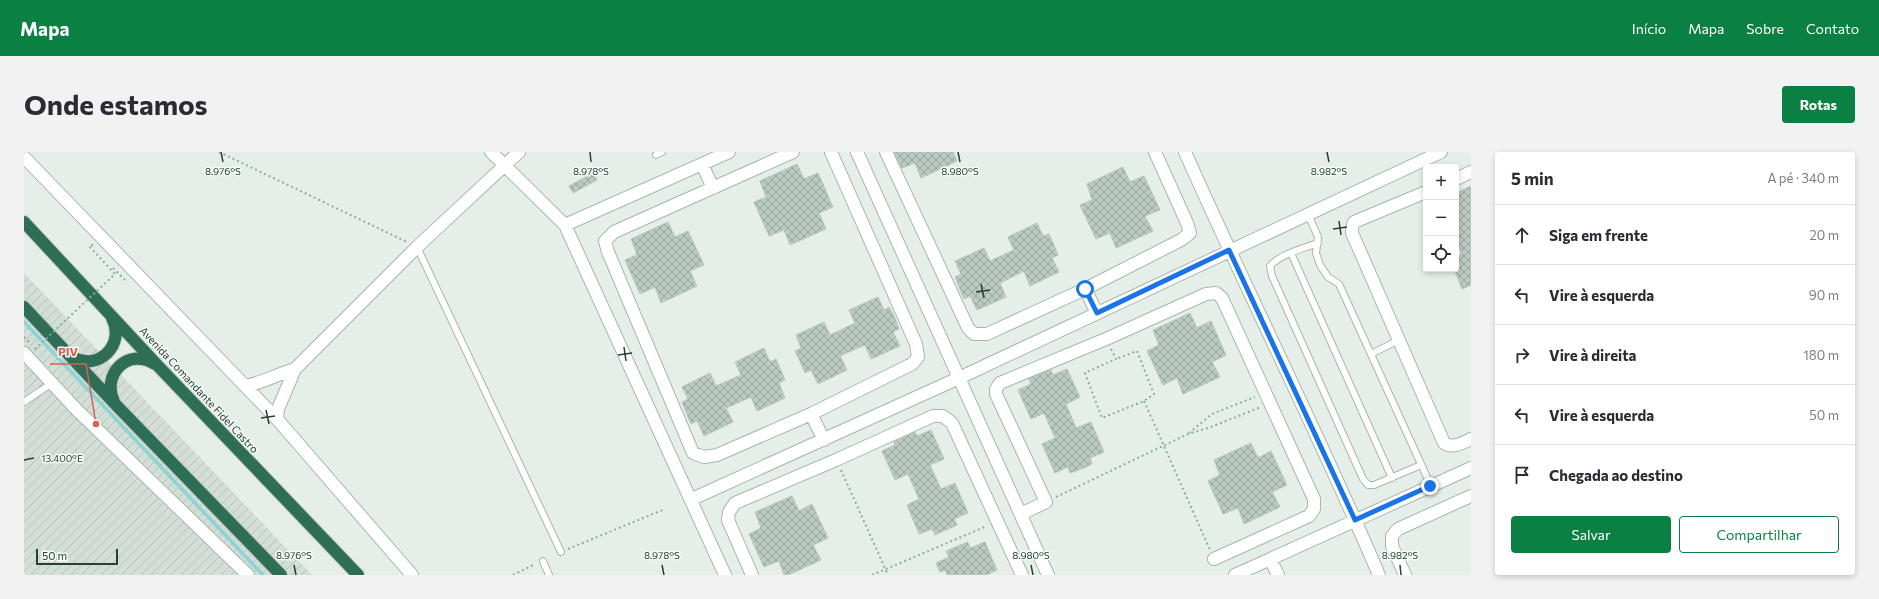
<!DOCTYPE html>
<html lang="pt">
<meta charset="utf-8">
<style>
body{margin:0;font-family:Commissioner,sans-serif;background:#f2f2f3;color:#2b2b33}
.controls{position:absolute;right:12px;top:12px;display:grid;overflow:hidden;border-radius:4px;box-shadow:0 2px 6px #0003}
.controls button{width:36px;height:36px;display:grid;place-items:center;padding:0;border:0;border-bottom:1px solid #e1e1e2;background:#fff;color:#2b2b33;font:20px sans-serif}
.scale{position:absolute;left:12px;bottom:10px;width:82px;box-sizing:border-box;padding-left:4px;border:2px solid #234134;border-top:0;font-size:11px;line-height:14px;white-space:nowrap;color:#234134;-webkit-text-stroke:3px #f6faf7;paint-order:stroke}
.stop{position:absolute;width:12px;height:12px;margin:-9px;border:3px solid #1a73e8;border-radius:50%;background:#fff}
.stop.end{background:#1a73e8;border-color:#fff;box-shadow:0 1px 4px #0008}
.list{margin:0;padding:0;list-style:none}
h2{display:flex;justify-content:space-between;align-items:center;height:52px;margin:0;padding:0 16px;font-size:17px}
h2 small{font-size:13px;font-weight:400;color:#7c7c81}
.list li{display:grid;grid-template-columns:26px 1fr auto;gap:12px;align-items:center;box-sizing:border-box;height:60px;padding:0 16px;border-top:1px solid #e1e1e2}
.list b{display:block;font-size:15px;white-space:nowrap}
.list em{font-size:13px;font-style:normal;color:#7c7c81}
.actions{display:flex;gap:8px;padding:12px 16px}
.actions a{flex:1;padding:9px 0;border:1px solid #0b8043;border-radius:4px;text-align:center;font-size:14px;color:#0b8043}
.actions .main{background:#0b8043;color:#fff}
.icon{flex:none;width:22px;height:22px;fill:none;stroke:currentColor;stroke-width:2;stroke-linecap:round;stroke-linejoin:round}
.map{position:relative;flex:none;width:1447px;height:423px;overflow:hidden;border-radius:4px}
header{display:flex;align-items:center;gap:24px;box-sizing:border-box;height:56px;padding:0 20px;background:#0b8043;color:#fff}
header strong{font-size:19px}
nav{display:flex;gap:22px;margin-inline-start:auto;font-size:14px}
.intro{display:flex;align-items:center;justify-content:space-between;box-sizing:border-box;height:96px;padding:0 24px}
h1{margin:0;font-size:28px}
.button{padding:10px 18px;border-radius:4px;background:#0b8043;color:#fff;font-size:14px;font-weight:700}
main{display:flex;gap:24px;padding:0 24px}
aside{flex:1;background:#fff;border-radius:4px;box-shadow:0 2px 6px #0003}
.map>svg:first-child{display:block}
.industrial{fill:url(#industrial-furrows)}
.lines{fill:none;stroke-linecap:round;stroke-linejoin:round}
.stream{stroke:#8cd4d4;stroke-width:3.5}
.building{fill:url(#building-cross-hatch);stroke:#b7c8be}
.lane-casing{stroke:#a7b7ae;stroke-width:8}
.street-casing{stroke:#a7b7ae;stroke-width:14}
.highway-casing{stroke:#c1cac6;stroke-width:14}
.path{stroke:#84b39d;stroke-width:2;stroke-dasharray:2 3;stroke-linecap:butt}
.lane{stroke:#fff;stroke-width:6}
.street{stroke:#fff;stroke-width:12}
.highway{stroke:#2e6e57;stroke-width:12}
.path-bridge{stroke:#84b39d;stroke-width:2;stroke-dasharray:2 3;stroke-linecap:butt}
.route{stroke:#1a73e8;stroke-width:5}
.ticks{fill:none;stroke:#234134;stroke-width:1.5}
.labels{text-anchor:middle;stroke-width:3;stroke-linejoin:round;paint-order:stroke}
.street-label{font-size:11px;fill:#234134;stroke:#f6faf7}
.ticks-label{font-size:10px;text-anchor:middle;fill:#234134;stroke:#f6faf7;stroke-width:3;stroke-linejoin:round;paint-order:stroke}
.leader{fill:none;stroke:#d66255;stroke-width:1.5}
.callout-dot{fill:#d66255;stroke:#f6faf7;stroke-width:1.5}
.callout-label{font-size:12px;text-anchor:middle;font-weight:bold;fill:#d66255;stroke:#f6faf7;stroke-width:3;stroke-linejoin:round;paint-order:stroke}
</style>
<header>
<strong>Mapa</strong>
<nav><a>Início</a><a>Mapa</a><a>Sobre</a><a>Contato</a></nav>
</header>
<div class="intro"><h1>Onde estamos</h1><a class="button">Rotas</a></div>
<main>
<div class="map">
<svg width="1447" height="423" viewBox="0 0 1447 423">
<defs>
<pattern id="industrial-furrows" width="10" height="10" patternUnits="userSpaceOnUse"><rect width="10" height="10" fill="#d3ded7"/><path d="M-1 1l2-2M0 10L10 0M9 11l2-2" fill="none" stroke="#b5c0b9"/></pattern>
<pattern id="building-cross-hatch" width="8" height="8" patternUnits="userSpaceOnUse"><rect width="8" height="8" fill="#bac9c1"/><path d="M0 0l8 8M0 8l8-8" fill="none" stroke="#97a59e"/></pattern>
</defs>
<rect width="100%" height="100%" fill="#e5eee8"/>
<path class="industrial" d="M0 121 288 423H0Z"/>
<g class="lines">
<path class="stream" d="M0 170 239 423"/>
</g>
<path class="building" d="M870 0H929L933 9 897 26 891 11 878 16Z
M773 12 780 27 794 21 809 55 795 61 802 77 766 93 760 78 745 84 730 50 742 45 736 29Z
M1099 15 1106 30 1120 24 1136 58 1121 64 1129 79 1092 96 1086 81 1072 87 1056 53 1068 48 1063 32Z
M569 21 573 28 549 41 545 34Z
M1447 34V133L1438 137 1430 117H1432V105L1438 102 1432 88V41Z
M644 70 651 85 664 79 680 113 666 119 673 134 637 151 631 135 616 142 601 108 613 103 607 87Z
M1013 71 1019 84 1025 82 1029 91 1034 103 1028 106 1035 120 1006 134 1000 119 976 131 982 145 953 158 946 144 940 147 936 138 931 125 937 122 931 109 960 96 966 109 990 98 984 85Z
M854 145 860 158 865 155 870 164 875 177 869 180 876 194 847 207 841 193 816 204 823 218 794 232 787 218 781 221 777 212 771 199 777 196 772 183 800 170 806 183 831 171 825 158Z
M1166 161 1173 176 1187 169 1202 203 1188 210 1196 225 1159 242 1153 226 1139 233 1123 199 1135 193 1129 178Z
M740 196 746 210 752 207 756 216 761 228 755 231 761 246 733 259 727 245 702 256 709 270 680 284 673 269 667 272 663 263 658 250 664 247 658 235 686 221 692 234 717 223 711 210Z
M1043 217 1056 245 1042 252 1052 276 1067 270 1080 300 1066 306 1068 312 1060 316 1046 321 1044 315 1031 321 1018 292 1031 286 1020 261 1007 267 994 238 1007 232 1005 227 1027 218 1029 223Z
M907 278 920 307 906 313 917 337 931 331 944 361 930 367 933 373 924 377 911 383 908 377 895 382 883 353 895 347 884 322 871 328 858 299 871 293 870 290 891 280 893 284Z
M1227 291 1234 306 1247 299 1263 333 1248 340 1256 355 1220 372 1214 356 1199 362 1184 329 1196 323 1190 308Z
M768 344 775 359 788 352 804 386 789 393 797 408 764 423H760L755 409 740 415 725 382 737 376 731 360Z
M944 390 946 396 961 390 973 418 963 423H923L921 418 916 420 912 411 925 405 922 399Z"/>
<g class="lines">
<g class="lane-casing">
<path id="lane" d="M632 3 638 0
M1284 62 1294 85 1292 101 1296 113 1304 125 1315 132 1407 334
M1294 91C1278 97 1258 101 1246 114L1248 124 1339 327 1344 333H1350L1397 313
M393 95 537 400
M1267 101 1368 326
M1347 202 1375 188
M0 250 28 231
M519 409 525 423"/>
</g>
<g class="street-casing">
<path id="street" d="M467 0 541 73 701 423
M769 0 590 80 581 89 584 100 669 301 680 305 693 303 787 262 888 212 894 205 892 192 807 0
M833 0 1024 423
M862 0 944 176 950 182H963L1061 137 1157 88 1166 81 1163 71 1131 0
M1161 0C1224 142 1294 280 1355 423
M0 5 253 267 388 423
M678 12 689 36
M1432 27 1447 20
M1402 40 1330 70 1328 76V81L1420 291C1429 297 1438 291 1447 287
M541 73 705 0
M1061 137 1073 161
M0 201 52 257 224 423
M221 234C238 231 254 222 271 217
M787 262 800 288
M253 267 254 257 271 217 393 95 495 0
M668 347 935 226 1417 0
M997 362 1022 350 972 242V237L976 231 1082 187 1182 142 1192 141 1198 146 1290 347V357L1285 364 1190 407
M1246 407 1254 423
M728 423 704 368 705 360 711 351 812 308 909 264H919L928 271 998 423
M1211 423 1447 316
M1381 423 1368 394V384L1374 377 1447 344"/>
</g>
<g class="highway-casing">
<path id="highway" d="M0 70 135 215 334 423
M0 155 93 254 257 423
M48 205C74 220 102 193 88 166
M90 250C77 222 104 195 131 212"/>
</g>
<path class="path" d="M195 0 383 90
M69 93 65 94 91 122
M89 116 101 128
M0 185 6 191
M1087 197 1092 207 1061 221 1078 266 1120 249 1130 242 1113 199 1092 207
M1120 249 1186 398
M1165 281 1188 262 1231 245
M817 318 864 423
M1032 345 1164 282 1187 275 1237 255
M544 397 641 357
M489 423 511 412
M848 423 963 374"/>
<use href="#lane" class="lane"/>
<use href="#street" class="street"/>
<use href="#highway" class="highway"/>
<path class="path-bridge" d="M11 197 91 122"/>
</g>
<g class="lines">
<path class="route" d="M1061 137 1073 161 1205 98 1331 368 1406 334"/>
</g>
<path class="ticks" d="M197 0 199 10M566 0 567 10M934 0 936 10M1303 0 1305 10M1315 69 1317 83M1309 77 1323 75M957 132 960 146M952 140 966 138M600 195 602 209M594 203 608 201M242 258 245 272M237 266 251 264M0 308 10 306M270 413 272 423M638 413 640 423M1007 413 1009 423M1376 413 1377 423"/>
<g class="labels">
<g class="street-label">
<text transform="translate(175 238) rotate(47)" y="4">Avenida Comandante Fidel Castro</text>
</g>
</g>
<g class="ticks-label">
<text x="199" y="23">8.976°S</text>
<text x="567" y="23">8.978°S</text>
<text x="936" y="23">8.980°S</text>
<text x="1305" y="23">8.982°S</text>
<text x="38" y="310">13.400°E</text>
<text x="270" y="407">8.976°S</text>
<text x="638" y="407">8.978°S</text>
<text x="1007" y="407">8.980°S</text>
<text x="1376" y="407">8.982°S</text>
</g>
<path class="leader" d="M72 272L62 212H26"/>
<circle class="callout-dot" cx="72" cy="272" r="4"/>
<g class="callout-label">
<text x="44" y="204">PIV</text>
</g>
</svg>
<div class="controls">
<button>+</button>
<button>−</button>
<button><svg class="icon" aria-label="locate" viewBox="0 0 24 24"><circle cx="12" cy="12" r="6"/><path d="M12 2v4M12 18v4M2 12h4M18 12h4"/></svg></button>
</div>
<div class="scale">50 m</div>
<div class="stop" style="left:1061px;top:137px"></div>
<div class="stop end" style="left:1406px;top:334px"></div>
</div>
<aside>
<h2>5 min<small>A pé · 340 m</small></h2>
<ul class="list">
<li><svg class="icon" aria-label="ahead" viewBox="0 0 24 24"><path d="M12 20V5M6 11l6-6 6 6"/></svg><div><b>Siga em frente</b></div><em>20 m</em></li>
<li><svg class="icon" aria-label="left" viewBox="0 0 24 24"><path d="M17 20v-9H6M10 6l-5 5 5 5"/></svg><div><b>Vire à esquerda</b></div><em>90 m</em></li>
<li><svg class="icon" aria-label="right" viewBox="0 0 24 24"><path d="M7 20v-9h11M14 6l5 5-5 5"/></svg><div><b>Vire à direita</b></div><em>180 m</em></li>
<li><svg class="icon" aria-label="left" viewBox="0 0 24 24"><path d="M17 20v-9H6M10 6l-5 5 5 5"/></svg><div><b>Vire à esquerda</b></div><em>50 m</em></li>
<li><svg class="icon" aria-label="arrive" viewBox="0 0 24 24"><path d="M6 21V4h12l-3 4 3 4H6"/></svg><div><b>Chegada ao destino</b></div></li>
</ul>
<div class="actions"><a class="main">Salvar</a><a>Compartilhar</a></div>
</aside>
</main>
